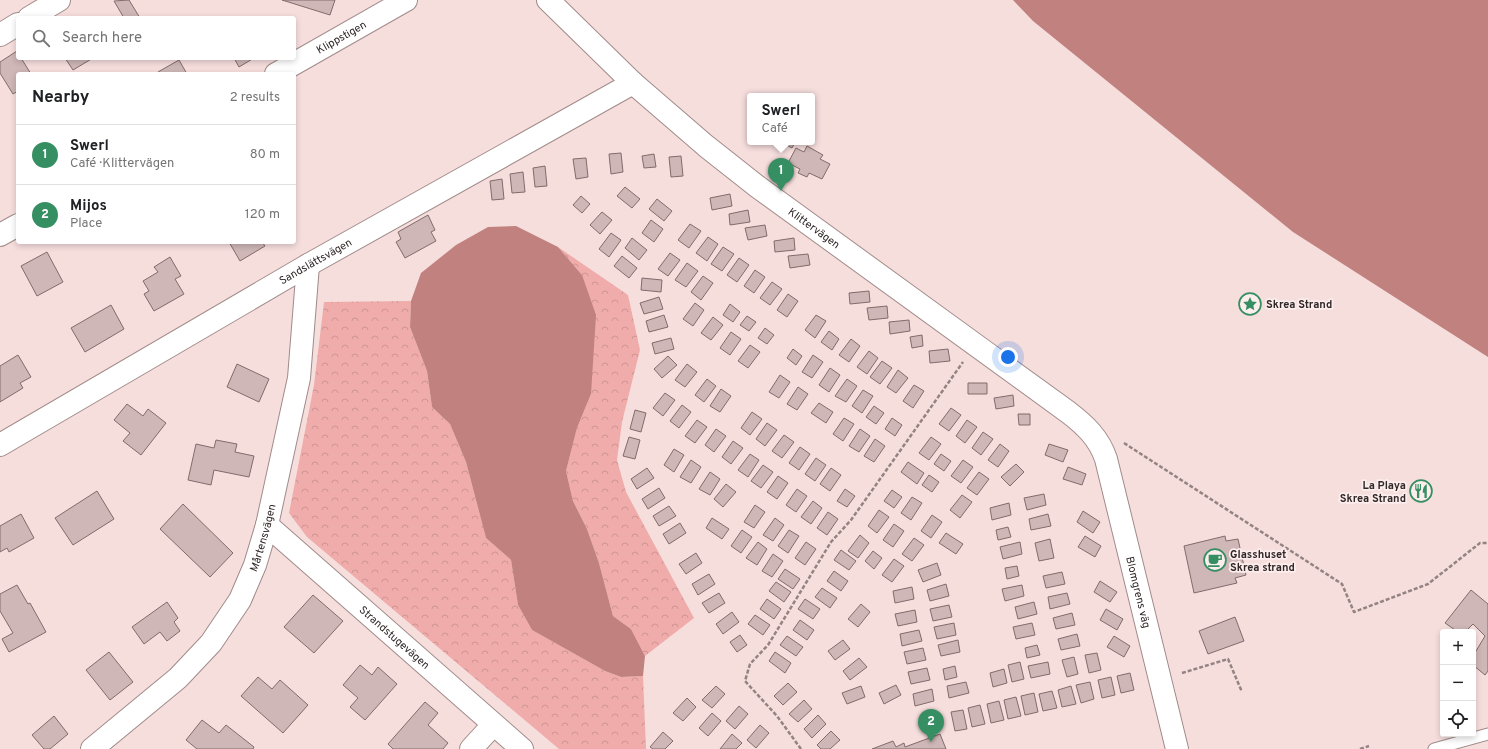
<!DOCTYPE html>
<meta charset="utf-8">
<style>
body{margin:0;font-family:Overpass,sans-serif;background:#f2f2f2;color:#202124}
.controls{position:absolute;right:12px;bottom:12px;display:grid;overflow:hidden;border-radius:4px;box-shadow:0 2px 6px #0003}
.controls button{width:36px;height:36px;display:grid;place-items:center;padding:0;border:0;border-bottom:1px solid #e0e0e0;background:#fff;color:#202124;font:20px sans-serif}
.you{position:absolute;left:1008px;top:357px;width:14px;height:14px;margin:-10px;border:3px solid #fff;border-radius:50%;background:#1a73e8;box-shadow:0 0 0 6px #1a73e833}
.badge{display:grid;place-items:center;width:26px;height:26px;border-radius:50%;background:#368e63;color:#fff;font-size:13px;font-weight:700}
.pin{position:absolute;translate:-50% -33px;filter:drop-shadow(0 1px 2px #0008)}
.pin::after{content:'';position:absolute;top:21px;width:14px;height:12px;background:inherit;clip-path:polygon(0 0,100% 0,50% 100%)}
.popup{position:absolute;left:747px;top:93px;width:68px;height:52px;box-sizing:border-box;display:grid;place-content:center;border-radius:4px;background:#fff;filter:drop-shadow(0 1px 3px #0005);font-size:13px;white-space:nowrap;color:#757577}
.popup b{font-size:15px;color:#202124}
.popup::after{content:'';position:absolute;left:50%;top:100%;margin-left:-8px;border:8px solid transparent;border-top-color:#fff}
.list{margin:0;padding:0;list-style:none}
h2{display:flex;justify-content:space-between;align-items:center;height:52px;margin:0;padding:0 16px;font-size:17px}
h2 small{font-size:13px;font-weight:400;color:#757577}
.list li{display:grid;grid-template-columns:26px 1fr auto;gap:12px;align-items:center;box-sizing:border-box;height:60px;padding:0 16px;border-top:1px solid #e0e0e0}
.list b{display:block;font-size:15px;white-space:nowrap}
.list p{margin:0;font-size:13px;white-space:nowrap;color:#757577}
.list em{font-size:13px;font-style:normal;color:#757577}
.icon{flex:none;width:22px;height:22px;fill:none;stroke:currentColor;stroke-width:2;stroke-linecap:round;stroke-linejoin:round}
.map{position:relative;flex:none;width:1488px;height:749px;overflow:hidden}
.search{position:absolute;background:#fff;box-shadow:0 2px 6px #0003;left:16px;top:16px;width:280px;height:44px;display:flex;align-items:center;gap:10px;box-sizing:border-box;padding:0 14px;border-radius:4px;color:#757577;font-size:15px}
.panel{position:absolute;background:#fff;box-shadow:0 2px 6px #0003;left:16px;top:72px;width:280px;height:172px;border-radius:4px}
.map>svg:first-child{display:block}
.forest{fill:url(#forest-crowns)}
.water{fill:#c0817f}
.building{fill:#ceb7b6;stroke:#816c6b}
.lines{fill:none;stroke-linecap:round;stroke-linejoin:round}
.service-casing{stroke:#a18b8a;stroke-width:13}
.minor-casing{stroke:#a18b8a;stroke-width:24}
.path{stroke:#948383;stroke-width:2.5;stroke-dasharray:4 2;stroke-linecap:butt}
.service{stroke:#fff;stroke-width:11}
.minor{stroke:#fff;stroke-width:22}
.labels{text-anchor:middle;stroke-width:3.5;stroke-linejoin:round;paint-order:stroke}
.street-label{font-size:11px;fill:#302727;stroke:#fdeeed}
.poi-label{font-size:11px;font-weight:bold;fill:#302727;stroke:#fdeeed;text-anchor:start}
</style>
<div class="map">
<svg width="1488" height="749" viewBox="0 0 1488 749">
<defs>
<pattern id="forest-crowns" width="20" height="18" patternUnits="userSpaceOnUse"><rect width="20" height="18" fill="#efacaa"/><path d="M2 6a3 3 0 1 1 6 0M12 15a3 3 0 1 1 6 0" fill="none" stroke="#cd9492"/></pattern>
</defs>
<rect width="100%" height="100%" fill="#f6dedd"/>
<path class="forest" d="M558 247 628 295 640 350 622 422 617 460 626 492 694 618 645 656 631 629 613 616 599 563 587 529 573 501 566 471 577 428 591 394 582 275Z
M411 301 410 327 427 371 432 407 450 424 466 462 486 538 511 560 518 605 532 630 605 671 621 677 643 676 646 749H559L307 537 289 513 314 385 324 302Z"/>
<path class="water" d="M1013 0H1488V357L1293 232 1033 21Z
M516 226 558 247 582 275 596 315 591 394 577 428 566 471 573 501 587 529 599 563 613 616 631 629 645 656 643 676 621 677 605 671 532 630 518 605 511 560 486 538 466 462 450 424 432 407 427 371 410 327 411 301 421 273 456 245 488 227Z"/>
<path class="building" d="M129 0 140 18H124L114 1Z
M282 0H335L330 15Z
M17 51 18 58H21L31 74H18V91L13 94 0 73V62Z
M65 58H93L73 70Z
M234 58H254L239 67Z
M179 60 187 74H159L158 72Z
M781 142H795L792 148Z
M807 146 823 155 820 159 830 164 822 179 809 173 807 177 798 173 800 169 788 163 796 148 804 152Z
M621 153 623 172 611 174 609 154Z
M654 154 656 167 644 168 642 156Z
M681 156 683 176 671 177 669 157Z
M586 158 588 177 576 179 573 159Z
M545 166 547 186 535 187 533 168Z
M523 172 525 192 512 193 510 174Z
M502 179 504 199 492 200 490 181Z
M625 187 640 199 632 208 617 196Z
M730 194 732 206 712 210 710 198Z
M581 196 590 204 582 213 573 205Z
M657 199 672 211 664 221 649 209Z
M748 210 750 222 730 225 729 214Z
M602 212 612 220 600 234 590 225Z
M428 215 435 230 431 232 436 241 405 258 396 242 401 239 398 232Z
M651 220 663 229 654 242 642 233Z
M690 224 701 231 689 248 678 240Z
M765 225 767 236 748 240 745 228Z
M611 233 621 240 609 257 599 249Z
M708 237 718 244 707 261 696 253Z
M632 238 647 250 639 260 625 248Z
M794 238 795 250 775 252 774 241Z
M229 242H262L265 246 240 261Z
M723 247 734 254 722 271 711 264Z
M47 252 63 282 37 296 21 266Z
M670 253 680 260 668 276 658 269Z
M808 254 810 265 790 268 788 256Z
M622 256 637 268 629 278 614 266Z
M170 257 181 276 175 279 184 294 154 311 144 294 149 291 143 281 158 272 154 267Z
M739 258 749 265 737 282 727 275Z
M687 263 698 271 686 287 675 280Z
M755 270 765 277 754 293 744 286Z
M703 276 713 283 701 300 691 292Z
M642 278 662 280 661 292 641 290Z
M772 282 782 289 770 305 760 298Z
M869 291 870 302 850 304 849 293Z
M788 294 798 301 787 317 777 310Z
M659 297 663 309 644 314 640 303Z
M695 303 704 310 693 326 683 319Z
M730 304 740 312 733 322 723 315Z
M111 305 124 329 85 352 71 328Z
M887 306 888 318 869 320 867 308Z
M664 315 668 327 649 332 646 321Z
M816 315 826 321 815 338 805 330Z
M747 316 756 322 749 331 740 325Z
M713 317 723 325 711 340 701 333Z
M909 320 910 331 890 334 889 322Z
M765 328 774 335 767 344 758 338Z
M829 331 839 339 832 350 821 342Z
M731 332 741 339 730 355 720 348Z
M922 335 923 346 912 348 910 337Z
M671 338 674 349 655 354 652 343Z
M851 339 860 346 849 362 839 355Z
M750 345 760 352 748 368 738 361Z
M793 349 802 356 796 365 787 358Z
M948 349 950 361 930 363 929 351Z
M869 351 878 358 867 374 857 367Z
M18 355 31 377 20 383 23 388 0 402V366Z
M813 355 823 362 812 378 802 372Z
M668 356 677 365 662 378 654 369Z
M882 361 892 368 880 384 870 377Z
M237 364 269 379 259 402 227 387Z
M687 364 697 372 685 387 675 380Z
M830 368 840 375 829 392 819 385Z
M898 370 908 378 896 393 887 387Z
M780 375 790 382 779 398 769 392Z
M707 379 716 386 704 402 695 395Z
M847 379 857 386 846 402 835 396Z
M968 383H987V394H968Z
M914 385 924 391 913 408 903 401Z
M798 387 808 394 797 410 787 404Z
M721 389 731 396 720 412 710 406Z
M863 390 873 396 862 413 852 406Z
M665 393 675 400 663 416 653 408Z
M1013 395 1014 406 996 409 994 398Z
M819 403 833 412 826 423 811 413Z
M127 404 143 416 148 409 166 423 141 455 123 441 130 433 114 420Z
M682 405 691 412 679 428 670 421Z
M874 406 884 413 876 424 866 417Z
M951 408 961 415 949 431 939 424Z
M635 410 646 413 641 432 630 429Z
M752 412 762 419 750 435 741 428Z
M1018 414H1030V425H1019Z
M844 418 854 424 843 441 833 434Z
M892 418 902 425 895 436 885 429Z
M697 420 707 427 695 443 685 436Z
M967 420 977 427 965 443 956 436Z
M767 423 777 430 765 446 756 439Z
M716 429 726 436 714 452 705 445Z
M860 429 870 436 859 452 849 446Z
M983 432 993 439 981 455 972 448Z
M784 435 794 442 782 458 772 451Z
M629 437 640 440 635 459 623 456Z
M931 437 941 444 929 460 919 453Z
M875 439 885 446 874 462 864 456Z
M216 440 237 444 235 452 254 456 249 477 214 470 211 485 188 480 196 444 214 448Z
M733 441 743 448 731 464 722 457Z
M1000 444 1009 451 998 467 988 460Z
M1049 444 1068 450 1063 462 1045 455Z
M800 447 810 454 799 470 789 463Z
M674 449 684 455 674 472 664 465Z
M750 454 759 460 748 477 738 470Z
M941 454 951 461 944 471 934 464Z
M816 458 826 465 815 481 805 474Z
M691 460 701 467 691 483 680 477Z
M963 460 973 467 961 483 951 476Z
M908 462 924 473 917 484 901 472Z
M1016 464 1024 472 1010 486 1001 477Z
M763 465 773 472 761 488 751 481Z
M1068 467 1086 474 1082 485 1063 479Z
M647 468 654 478 637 489 631 479Z
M831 468 841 475 830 491 820 484Z
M710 472 720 479 710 495 699 489Z
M979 472 989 479 977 495 967 488Z
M929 475 939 482 932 492 922 485Z
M778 476 788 483 777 499 767 492Z
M726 484 736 492 723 507 714 499Z
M659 488 665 498 648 509 642 499Z
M797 489 807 496 796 512 786 505Z
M845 489 855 496 847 507 837 501Z
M892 490 902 497 894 508 884 501Z
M97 491 114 519 73 545 55 518Z
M1044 494 1046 505 1027 510 1024 498Z
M962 495 972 502 960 518 950 510Z
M912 497 922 503 911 520 901 513Z
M813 501 822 508 811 524 801 517Z
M1009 503 1011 515 992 520 990 508Z
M183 504 233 553 210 577 160 529Z
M755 505 765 512 754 528 744 522Z
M669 506 676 516 659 526 653 516Z
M879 510 889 517 877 533 868 526Z
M1083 511 1100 522 1093 533 1077 522Z
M828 512 838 519 827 535 817 528Z
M21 514 34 538 9 552 7 548 0 552V526Z
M1048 514 1051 526 1031 530 1029 519Z
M932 515 942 522 931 538 921 531Z
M712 518 729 529 722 539 706 528Z
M775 518 784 525 773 541 763 535Z
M680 523 686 533 669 544 663 534Z
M894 524 904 531 893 547 883 540Z
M1008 527 1011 537 998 540 996 530Z
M742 530 752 537 741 553 731 546Z
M789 530 799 536 788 553 778 546Z
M946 533 963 544 956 554 939 543Z
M860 535 869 543 858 558 848 551Z
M1085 536 1101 546 1095 557 1078 547Z
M1225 536 1226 541 1238 539 1246 575 1235 578 1237 583 1194 593 1184 546Z
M914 538 924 545 912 561 902 554Z
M1050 539 1054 558 1039 561 1035 543Z
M758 542 767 549 757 565 746 558Z
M806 542 816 549 805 565 795 558Z
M1020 542 1022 554 1003 559 1000 547Z
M841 550 856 561 849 570 834 560Z
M873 551 882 558 874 569 865 561Z
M696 553 702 563 686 574 679 564Z
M773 554 783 561 772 577 762 571Z
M894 559 904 566 892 582 882 575Z
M937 563 941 575 923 582 918 570Z
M1017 566 1019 576 1007 579 1005 568Z
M785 569 800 579 793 589 778 579Z
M834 571 848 581 841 591 827 581Z
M1062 572 1065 584 1046 588 1043 576Z
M709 574 715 584 698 595 692 584Z
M1100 581 1117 592 1110 602 1094 592Z
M776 582 791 592 784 602 769 591Z
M946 584 949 596 930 601 927 590Z
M17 585 28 604 30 603 46 632 9 652 2 639 13 633 0 611V594Z
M1022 585 1024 596 1005 601 1002 589Z
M912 587 914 599 895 603 893 591Z
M822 588 837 598 830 608 815 597Z
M1471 590 1488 604V671L1485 675 1473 665V656L1485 636 1473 624 1465 632H1458L1445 623Z
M719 593 725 603 709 613 702 603Z
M1067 593 1070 604 1050 609 1048 597Z
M313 595 343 621 314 653 284 627Z
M767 599 781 609 774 619 760 609Z
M805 599 820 609 813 619 798 609Z
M167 602 178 618 174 622 180 631 167 641 160 632 144 644 132 627Z
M1034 602 1037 614 1018 619 1015 607Z
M861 604 870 612 858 627 848 619Z
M949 605 952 617 933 621 930 609Z
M1106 609 1123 619 1117 630 1100 620Z
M915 610 917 622 898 626 895 614Z
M732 612 739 622 723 634 716 624Z
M1072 613 1075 625 1056 629 1053 618Z
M755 615 770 625 763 635 748 624Z
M1235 617 1244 641 1208 654 1199 631Z
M800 620 814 630 807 640 793 630Z
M954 623 956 635 937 639 934 627Z
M1032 623 1035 635 1016 639 1013 627Z
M919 630 922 641 902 646 900 634Z
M1077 634 1080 646 1061 650 1058 639Z
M740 635 747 645 737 652 730 642Z
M787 636 803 647 796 656 780 645Z
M1114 636 1130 646 1124 657 1107 647Z
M843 640 850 649 835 660 828 651Z
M958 640 960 652 941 656 938 645Z
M1037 645 1040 655 1027 658 1025 648Z
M923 648 926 660 907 664 904 652Z
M109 652 133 682 110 700 86 670Z
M775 652 791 663 785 673 769 661Z
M1097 653 1101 670 1089 673 1085 655Z
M1074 657 1078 674 1067 677 1062 660Z
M859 658 867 667 850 680 843 671Z
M1020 662 1024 679 1012 682 1008 665Z
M1048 662 1050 674 1031 678 1028 666Z
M360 665 372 675 378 667 397 684 365 720 350 707 358 698 343 685Z
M955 666 957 677 945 680 943 669Z
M927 668 930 680 911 684 908 672Z
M1004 669 1007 683 993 687 990 673Z
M1130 673 1134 690 1121 693 1117 676Z
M258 677 272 689 280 680 308 705 283 733 241 696Z
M1111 677 1115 695 1102 698 1098 680Z
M966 682 969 693 949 698 947 686Z
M1090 682 1094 699 1081 703 1076 685Z
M788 683 797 692 783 705 774 696Z
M896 685 901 695 884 704 879 693Z
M716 686 725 694 712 708 702 700Z
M861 686 865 697 847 704 842 693Z
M1071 686 1076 704 1062 707 1058 690Z
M932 689 934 701 915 706 913 694Z
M1052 691 1057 708 1043 711 1039 694Z
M1034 693 1038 712 1025 715 1021 696Z
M1016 697 1021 716 1008 719 1004 700Z
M687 698 696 707 683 721 673 713Z
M804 700 812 709 798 722 789 714Z
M999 701 1004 720 991 723 987 704Z
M425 702 438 713 428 725 448 743 443 749H393L388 744Z
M980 705 985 724 972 727 968 708Z
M739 706 748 714 735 729 726 721Z
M963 710 967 729 955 731 951 712Z
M712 713 721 721 708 736 699 728Z
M818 715 826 724 812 738 804 729Z
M54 716 68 734 50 749H44L32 735Z
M202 720 219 733 226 725 254 747 253 749H197L186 740Z
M760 725 769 733 756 748 747 740Z
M831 731 840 740 830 749H821L817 745Z
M663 732 673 741 665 749H653L650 747Z
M732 734 742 743 736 749H720Z
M940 734 946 749H872L893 741 896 747 904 743 905 747Z"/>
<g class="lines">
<g class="service-casing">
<path id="service" d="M1434 749 1488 734"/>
</g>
<g class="minor-casing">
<g id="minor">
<path id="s1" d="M548 0 633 83 706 146 758 187 1068 412C1085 425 1099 438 1106 459L1177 749"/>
<path d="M29 18 59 0"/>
<path d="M0 35 18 24"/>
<path id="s2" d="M276 74 406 0"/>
<path d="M0 235 18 225"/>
<path id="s3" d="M0 445 308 265 633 83"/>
<path id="s4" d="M267 525 522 749"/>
<path id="s5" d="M92 749 178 678 211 643 240 600 255 565 267 525 299 378 308 265"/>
<path d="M471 749 493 725"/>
</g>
</g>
<path class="path" d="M1124 443 1342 584 1354 612 1428 584 1480 543H1488
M1182 673 1228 659 1242 692
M801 749 777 716 745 681 750 664 768 645 831 542 851 520 963 362
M1360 749 1369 746"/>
<use href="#service" class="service"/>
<use href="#minor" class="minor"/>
</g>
<defs>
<g id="sight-ring" transform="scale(1.15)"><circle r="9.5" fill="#fdeeed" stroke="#368e63" stroke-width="1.5"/><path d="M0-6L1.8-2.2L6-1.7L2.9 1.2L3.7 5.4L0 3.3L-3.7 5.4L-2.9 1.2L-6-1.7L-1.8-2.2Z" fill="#368e63"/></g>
<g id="restaurant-ring" transform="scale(1.15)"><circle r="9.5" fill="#fdeeed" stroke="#368e63" stroke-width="1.5"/><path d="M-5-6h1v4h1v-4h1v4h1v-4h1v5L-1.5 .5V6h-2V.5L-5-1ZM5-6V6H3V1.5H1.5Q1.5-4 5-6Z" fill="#368e63"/></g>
<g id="cafe-ring" transform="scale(1.15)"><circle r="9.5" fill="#fdeeed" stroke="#368e63" stroke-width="1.5"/><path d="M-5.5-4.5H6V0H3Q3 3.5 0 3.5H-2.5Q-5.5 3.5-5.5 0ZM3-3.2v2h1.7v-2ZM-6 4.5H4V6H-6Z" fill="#368e63"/></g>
</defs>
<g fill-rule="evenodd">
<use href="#sight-ring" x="1250" y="304"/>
<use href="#restaurant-ring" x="1421" y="491"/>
<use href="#cafe-ring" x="1215" y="560"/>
</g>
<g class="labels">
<g class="street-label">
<text dy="4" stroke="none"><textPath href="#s2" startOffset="75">Klippstigen</textPath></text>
<text dy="4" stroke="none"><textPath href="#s1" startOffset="351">Klittervägen</textPath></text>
<text dy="4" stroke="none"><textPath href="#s3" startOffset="365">Sandslättsvägen</textPath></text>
<text dy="4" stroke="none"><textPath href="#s5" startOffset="278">Mårtensvägen</textPath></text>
<text dy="4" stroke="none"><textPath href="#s1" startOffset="863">Blomgrens väg</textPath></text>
<text dy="4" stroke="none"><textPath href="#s4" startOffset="170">Strandstugevägen</textPath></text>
</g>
<g class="poi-label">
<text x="1266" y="308">Skrea Strand</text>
<text x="1406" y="489" text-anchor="end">La Playa<tspan x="1406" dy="13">Skrea Strand</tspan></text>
<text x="1230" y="558">Glasshuset<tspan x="1230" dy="13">Skrea strand</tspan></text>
</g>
</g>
</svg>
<div class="controls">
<button>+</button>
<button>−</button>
<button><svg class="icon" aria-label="locate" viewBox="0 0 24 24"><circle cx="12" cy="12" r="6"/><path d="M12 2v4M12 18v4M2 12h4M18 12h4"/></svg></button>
</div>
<div class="you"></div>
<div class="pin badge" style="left:781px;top:191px">1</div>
<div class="popup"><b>Swerl</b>Café</div>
<div class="pin badge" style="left:931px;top:742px">2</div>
<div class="search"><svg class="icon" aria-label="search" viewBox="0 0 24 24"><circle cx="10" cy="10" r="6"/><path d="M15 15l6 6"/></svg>Search here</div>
<section class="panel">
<h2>Nearby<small>2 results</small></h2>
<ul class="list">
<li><span class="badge">1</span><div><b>Swerl</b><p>Café · Klittervägen</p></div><em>80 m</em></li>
<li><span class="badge">2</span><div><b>Mijos</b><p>Place</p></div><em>120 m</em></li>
</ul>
</section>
</div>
